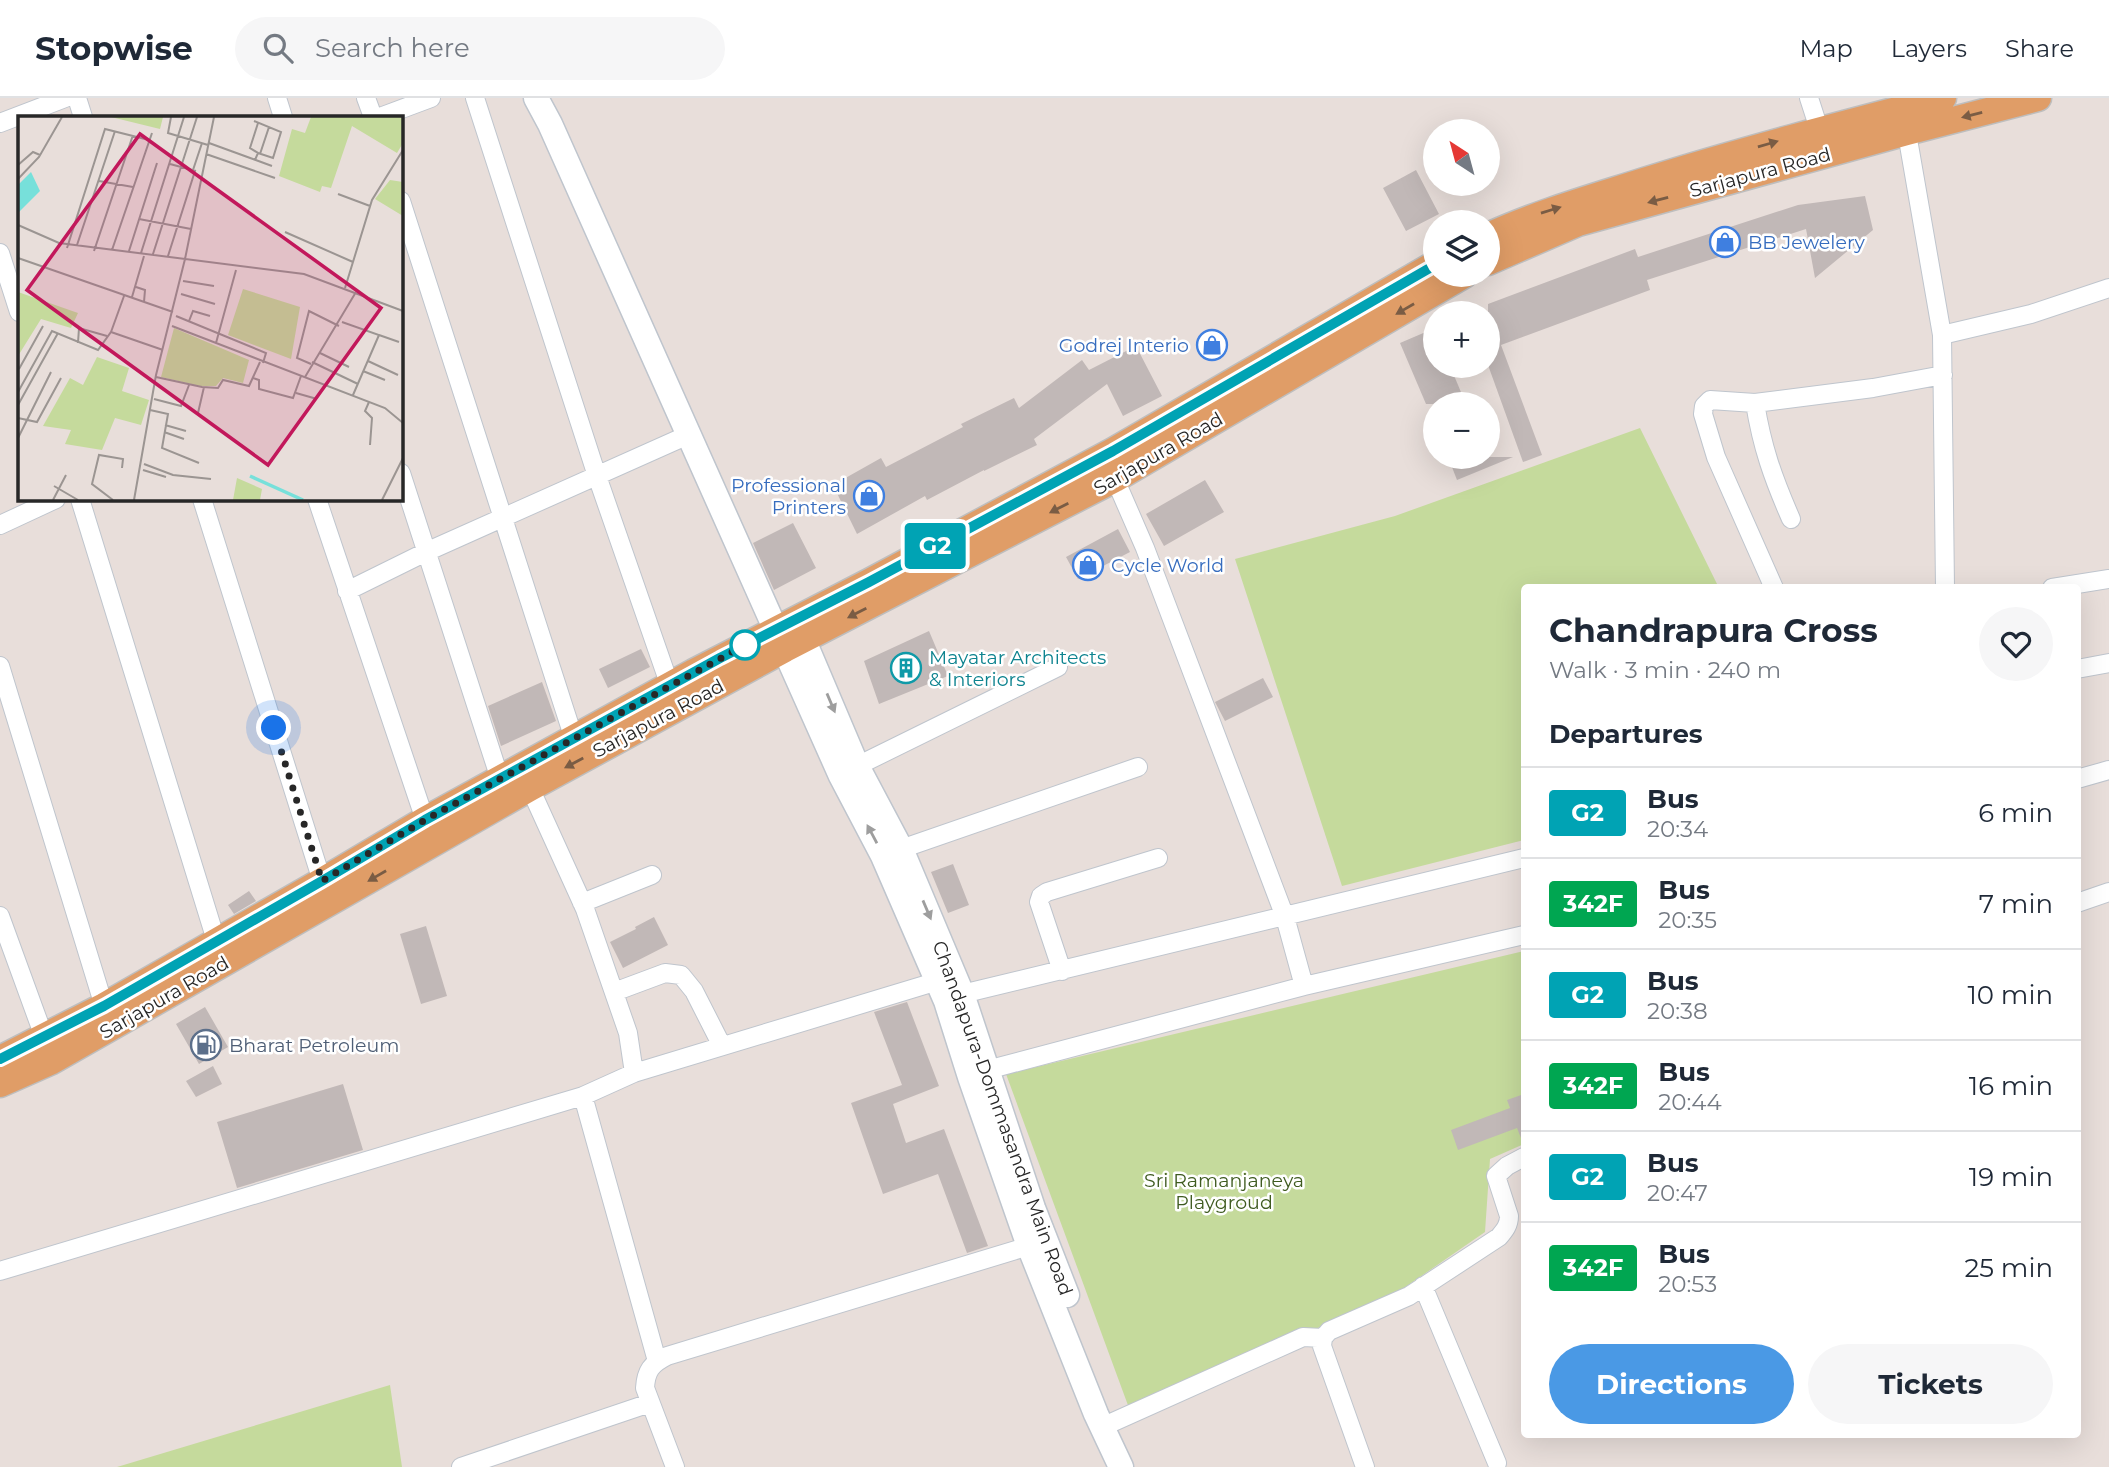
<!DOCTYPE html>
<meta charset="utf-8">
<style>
body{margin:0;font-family:Montserrat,sans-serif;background:#f6f6f7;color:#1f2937;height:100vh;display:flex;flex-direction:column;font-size:26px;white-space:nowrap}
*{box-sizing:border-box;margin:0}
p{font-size:23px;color:#747a83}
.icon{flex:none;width:38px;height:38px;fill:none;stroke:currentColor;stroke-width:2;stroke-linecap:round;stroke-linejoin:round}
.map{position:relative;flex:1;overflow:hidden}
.panel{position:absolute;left:1521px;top:486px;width:560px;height:854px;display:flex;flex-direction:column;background:#fff;border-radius:7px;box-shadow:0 7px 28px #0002}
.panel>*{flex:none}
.badge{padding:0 14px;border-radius:5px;font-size:24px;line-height:46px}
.needle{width:46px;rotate:324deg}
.buttons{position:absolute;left:1423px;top:21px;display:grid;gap:14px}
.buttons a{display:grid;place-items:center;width:77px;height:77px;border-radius:50%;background:#fff;box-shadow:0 7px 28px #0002;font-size:35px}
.you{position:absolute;width:35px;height:35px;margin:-18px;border:5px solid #fff;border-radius:50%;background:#1a73e8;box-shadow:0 0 0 10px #1a73e833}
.map>.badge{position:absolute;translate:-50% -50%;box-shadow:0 0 0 4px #fff}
h2{padding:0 28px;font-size:26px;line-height:63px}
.round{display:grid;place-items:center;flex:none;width:74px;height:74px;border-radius:37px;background:#f6f6f7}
.headline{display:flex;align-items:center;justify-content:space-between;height:119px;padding:0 28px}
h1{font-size:33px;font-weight:700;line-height:52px}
.cta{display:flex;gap:14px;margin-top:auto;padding:14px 28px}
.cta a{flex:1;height:80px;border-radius:42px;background:#4a99e5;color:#fff;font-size:28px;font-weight:700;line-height:80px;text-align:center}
.cta a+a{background:#f6f6f7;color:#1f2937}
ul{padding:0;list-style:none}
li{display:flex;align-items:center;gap:21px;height:91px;padding:0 28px;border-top:2px solid #e0e1e3}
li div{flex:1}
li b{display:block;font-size:26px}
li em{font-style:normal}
li .badge{min-width:77px;font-weight:700;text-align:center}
header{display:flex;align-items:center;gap:42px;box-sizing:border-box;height:98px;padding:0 35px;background:#fff;border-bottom:2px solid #e0e1e3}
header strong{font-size:33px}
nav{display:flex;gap:38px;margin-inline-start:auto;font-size:24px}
.search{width:490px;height:63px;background:#f6f6f7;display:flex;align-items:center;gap:18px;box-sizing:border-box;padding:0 24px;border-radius:38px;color:#747a83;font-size:26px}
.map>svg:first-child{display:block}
.green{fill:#c5da9c}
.building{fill:#c1b8b7}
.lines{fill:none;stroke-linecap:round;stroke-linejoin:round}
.street-casing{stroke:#bfc5cd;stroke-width:20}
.secondary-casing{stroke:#bfc5cd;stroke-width:27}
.primary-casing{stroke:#bebebe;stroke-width:29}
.street{stroke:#fff;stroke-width:18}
.secondary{stroke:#fff;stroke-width:24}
.primary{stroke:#e09d67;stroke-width:26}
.oneway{fill:#7a5c44}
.oneway2{fill:#9e9e9e}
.line-casing{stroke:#fff;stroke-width:16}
.line{stroke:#00a3b4;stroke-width:10}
.walk{stroke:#272727;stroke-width:7;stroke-dasharray:0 12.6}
.stop-dot{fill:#fff;stroke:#00a3b4;stroke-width:3.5}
.labels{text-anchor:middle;stroke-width:5;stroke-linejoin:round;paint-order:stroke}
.street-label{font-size:19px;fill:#272727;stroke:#fff}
.shop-label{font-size:19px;fill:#366cbe;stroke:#fff;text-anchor:start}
.culture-label{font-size:19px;fill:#0d838f;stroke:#fff;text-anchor:start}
.service-label{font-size:19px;fill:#4e5e75;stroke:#fff;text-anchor:start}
.park-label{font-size:19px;fill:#3f5b20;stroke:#fff}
.inset-river{fill:none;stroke:#77e0da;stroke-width:3.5}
.inset-road{fill:none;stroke:#9b9592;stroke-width:2}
.view{fill:#c2185b;fill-opacity:0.15;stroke:#c2185b;stroke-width:3.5}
.inset-edge{fill:none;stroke:#272727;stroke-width:3.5}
</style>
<header>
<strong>Stopwise</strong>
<div class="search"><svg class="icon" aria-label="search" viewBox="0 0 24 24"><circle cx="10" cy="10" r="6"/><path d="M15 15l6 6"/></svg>Search here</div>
<nav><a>Map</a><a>Layers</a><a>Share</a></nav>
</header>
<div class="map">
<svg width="2109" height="1369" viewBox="0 0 2109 1369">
<rect width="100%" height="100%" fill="#e8deda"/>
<path class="green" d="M1640,330l79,160h-195v252l-182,46 -107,-327 160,-43z
M1524,853v193l-34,15 -5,73 -94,65 -262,111 -123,-334z
M390,1287l12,82h-285z"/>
<path class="building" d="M1416,72l23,44 -33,17 -23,-43z
M1865,98l8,34 -58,48 -9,-49 -159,51 3,10 -149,55 41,110 -19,7 -35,-97v-61l147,-55 3,8 160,-52z
M1435,230v38h15l16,38h-40l-26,-61z
M1136,248l26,50 -39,20 -16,-32 -73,55 3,6 -53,26v-1l-57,30 -2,-4 -68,38 -24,-49 48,-27 5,9 77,-40 -2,-3 53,-26 5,10 63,-48 7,10z
M1448,359h65l-56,23z
M1205,382l19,32 -60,34 -18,-32z
M793,425l23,45 -42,22 -21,-47z
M1118,431l12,23 -52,27 -12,-22z
M929,533l19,45 -69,28 -15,-43z
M641,551l9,18 -42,21 -9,-19z
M1263,580l10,19 -48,24 -10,-19z
M542,584l14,39 -55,25 -13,-40z
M953,766l16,41 -21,8 -17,-41z
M249,793l7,10 -22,13 -6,-9z
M654,819l14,28 -45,23 -13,-26 26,-13 -1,-2z
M426,828l21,70 -26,8 -21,-70z
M907,904l32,84 -46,18 13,39 38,-14 44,117 -21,7 -29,-79 -55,20 -32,-91 51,-18 -28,-73z
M205,909l23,40 -29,17 -23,-40z
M213,968l9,18 -26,13 -10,-16z
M343,986l20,66 -126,38 -20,-66z
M1524,996v49h-1l-6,-15 -59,22 -7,-20 59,-22 -3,-8z"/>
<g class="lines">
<g class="street-casing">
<path id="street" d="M77,0l6,19
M277,0l6,19
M366,0l7,19
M475,0l122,378 73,210
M1809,0l10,31
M380,19l51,-19
M1905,24l37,213 3,253
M0,25l65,-25
M401,103l173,538
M0,155l19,59
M1942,237l89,-21 78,-26
M1755,305c7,44 18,75 36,116
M401,375l99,306
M1115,381l30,69 140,369 19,69
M80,401l139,451
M202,401l120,382
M317,401l108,321
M0,427l56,-26
M1774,490l-58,-131 -13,-43 1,-8 6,-6 45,3 118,-15 70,-13
M2052,490l57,-9
M347,493l79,-39 262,-117
M0,568l104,340
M2077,571l32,-6
M857,668l201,-99
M2077,681l32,-9
M530,690l55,121 43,124 6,40
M901,751l237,-82
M582,805l70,-28
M2077,805l32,-11
M0,818l47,129
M1062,873l-23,-69 2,-6 6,-4 111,-34
M614,894l51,-19 16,2 13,16 28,55
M962,896l562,-136
M987,972l317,-84 220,-51
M583,998l74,265
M0,1173l583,-175 51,-23 304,-92
M1423,1188l74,177
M1323,1240l-1,8 43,121
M1102,1329l201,-90 20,1 6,-7 80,-35 90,-59c6,-7 10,-12 10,-21l-13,-40 11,-10 17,-9
M461,1369l189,-64
M675,1369l-30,-79c1,-17 6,-24 22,-32l362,-110"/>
</g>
<g class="secondary-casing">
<path id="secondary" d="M536,0l14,26 291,652 42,80 63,145 24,76 59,169 67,168 25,53
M794,525l10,18 53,125 44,83 61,145 71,214 34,87"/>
</g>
<g class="primary-casing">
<path id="primary" d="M1488,138c50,-23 103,-38 156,-55 99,-31 199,-57 299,-83
M1488,164l90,-39 329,-91 131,-34
M0,961l104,-53 218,-125 103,-61 269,-148 175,-90 244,-131 322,-187
M0,986l52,-23 478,-273 255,-139 330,-170 349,-204"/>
</g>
<use href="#street" class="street"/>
<use href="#secondary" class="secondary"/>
<use href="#primary" class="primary"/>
</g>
<defs><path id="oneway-solid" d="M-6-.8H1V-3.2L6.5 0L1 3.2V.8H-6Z" transform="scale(1.75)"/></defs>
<g class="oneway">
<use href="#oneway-solid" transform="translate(1972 17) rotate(166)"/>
<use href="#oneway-solid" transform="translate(1768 46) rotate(-16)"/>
<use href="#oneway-solid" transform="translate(1658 102) rotate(165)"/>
<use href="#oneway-solid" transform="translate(1551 112) rotate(-17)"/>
<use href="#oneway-solid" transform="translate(1405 211) rotate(150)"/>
<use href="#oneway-solid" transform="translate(1059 410) rotate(153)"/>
<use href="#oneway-solid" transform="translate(857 515) rotate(153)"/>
<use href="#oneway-solid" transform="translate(574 665) rotate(152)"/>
<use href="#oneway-solid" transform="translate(377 778) rotate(150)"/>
</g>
<g class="oneway2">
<use href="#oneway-solid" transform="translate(831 605) rotate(67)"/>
<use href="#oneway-solid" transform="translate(872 736) rotate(-118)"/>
<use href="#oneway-solid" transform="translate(927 812) rotate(67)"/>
</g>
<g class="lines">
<g class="line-casing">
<path id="line" d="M0,961l104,-53 218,-125 103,-61 295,-162 149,-76 244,-131 322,-186"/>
</g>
<use href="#line" class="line"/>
<path class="walk" d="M274,630l48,153 103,-61 320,-175"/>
</g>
<defs>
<g id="shop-ring" transform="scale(1.575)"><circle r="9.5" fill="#fff" stroke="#3f7fe0" stroke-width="1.5"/><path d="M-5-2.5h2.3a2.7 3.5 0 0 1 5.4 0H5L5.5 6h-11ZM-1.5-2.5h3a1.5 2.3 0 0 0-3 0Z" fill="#3f7fe0"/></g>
<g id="building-ring" transform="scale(1.575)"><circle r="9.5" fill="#fff" stroke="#0f9aa8" stroke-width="1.5"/><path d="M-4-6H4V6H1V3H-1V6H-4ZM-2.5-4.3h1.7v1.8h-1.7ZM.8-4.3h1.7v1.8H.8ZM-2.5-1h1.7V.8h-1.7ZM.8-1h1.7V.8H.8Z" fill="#0f9aa8"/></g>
<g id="fuel-ring" transform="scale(1.575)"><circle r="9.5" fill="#fff" stroke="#5c6f8a" stroke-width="1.5"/><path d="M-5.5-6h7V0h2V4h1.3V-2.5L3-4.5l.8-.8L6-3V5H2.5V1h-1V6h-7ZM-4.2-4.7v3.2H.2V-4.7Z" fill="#5c6f8a"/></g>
</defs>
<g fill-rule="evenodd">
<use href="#shop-ring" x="1725" y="144"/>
<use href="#shop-ring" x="1212" y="247"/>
<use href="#shop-ring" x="869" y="398"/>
<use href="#shop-ring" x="1088" y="467"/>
<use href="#building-ring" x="906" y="570"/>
<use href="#fuel-ring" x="206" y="947"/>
</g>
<circle class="stop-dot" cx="745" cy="547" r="14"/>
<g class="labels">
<g class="street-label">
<text transform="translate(1760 74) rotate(-15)" y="7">Sarjapura Road</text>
<text transform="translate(1158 355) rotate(-30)" y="7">Sarjapura Road</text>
<text transform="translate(658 620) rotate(-28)" y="7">Sarjapura Road</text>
<text transform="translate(164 899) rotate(-30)" y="7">Sarjapura Road</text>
<text transform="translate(1003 1020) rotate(70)" y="7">Chandapura-Dommasandra Main Road</text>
</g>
<g class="shop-label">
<text x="1748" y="151">BB Jewelery</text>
<text x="1189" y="254" text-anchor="end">Godrej Interio</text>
<text x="846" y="394" text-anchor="end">Professional<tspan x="846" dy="22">Printers</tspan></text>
<text x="1111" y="474">Cycle World</text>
</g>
<g class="culture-label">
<text x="929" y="566">Mayatar Architects<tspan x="929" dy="22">&amp; Interiors</tspan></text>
</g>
<g class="service-label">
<text x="229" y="954">Bharat Petroleum</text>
</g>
<g class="park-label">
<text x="1224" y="1089">Sri Ramanjaneya<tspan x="1224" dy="22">Playgroud</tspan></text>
</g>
</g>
<g transform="translate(18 18)">
<rect width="385" height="385" fill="#e8deda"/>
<path d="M93,1h52l-3,12zM293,1h92v26l-6,10 -45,-27 -21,62 -9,-2 -2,6 -41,-16 13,-47 13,4zM372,64l13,2v34l-28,-17zM225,173l57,18 -9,52 -63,-24zM0,176l60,21 -7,15 -30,-9 -23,37zM156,212l75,32 -6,23 -20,-5 -7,8h-16l-39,-9zM79,241l32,11 -7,23 27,9 -8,25 -26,-7 -13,32 -37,-6 6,-14 -28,-4 27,-48 13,7zM219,362l25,11 -2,11h-27z" fill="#c5da9c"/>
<path d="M13,56l9,19 -22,22v-28z" fill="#77e0da"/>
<path class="inset-river" d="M232,360l53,24"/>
<path class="inset-road" d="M153,1l-3,16 40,12M236,5l27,11 -8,26 -15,-5M191,27l63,23M188,38l69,24M242,38l9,-27M237,44l3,-7 -8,-5 8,-25M152,48l26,7M0,49l15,-13 7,3M175,54l9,-27M0,63l21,-22 23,-40M81,65l34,6M320,78l32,12M121,103l52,10M0,109l41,18 245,31 99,37M267,116l68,30M59,129l38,-114M49,132l38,-119 44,11M94,134l40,-117M76,135l39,-116M111,135l28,-88M123,137l43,-136M135,138l44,-137M150,140l27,-85M0,142l155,54M167,143l29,-142M165,165l31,5M118,171l9,3 -1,12M327,172l27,-88 31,-50M163,178l34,10M114,181l12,-41M158,200l90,37 -3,10M171,205l4,-10 17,5M324,206l37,13 -26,60M154,210l213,82 18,15M93,216l13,-36M361,219l20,7M60,227l1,-15 28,8M198,227l20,-73M302,237l29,14M350,245l30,14M294,246l46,22M293,248l-14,-6 12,-47 30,15M1,253l24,-43M345,255l22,9M138,261l46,10 16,1 5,-8 26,6 11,-24M287,261l51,-85M235,262l6,2v9l34,9 8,-22M0,276l34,-61 46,19 13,-18 52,18M278,277l21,6M136,283l27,7 8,-21M351,286l-4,9 7,7 -2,27M0,289l40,-72M132,294l18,4 -6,34 37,15M180,297l6,-26M0,302l19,4 24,-44M147,309l21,6M146,316l20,7M0,322l33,-66M126,348l29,11 38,4M125,354l23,7M36,370l24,14M35,384l13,-25M95,384l-21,-16 7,-29 24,4 -1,9M116,384l22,-125 29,-116M364,384l21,-42"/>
<path class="view" d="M122,18l241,174 -113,157 -241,-175z"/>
<rect width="385" height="385" class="inset-edge"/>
</g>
</svg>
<div class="buttons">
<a><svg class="needle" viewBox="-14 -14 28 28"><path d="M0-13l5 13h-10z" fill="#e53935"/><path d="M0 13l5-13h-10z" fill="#747a83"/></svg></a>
<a><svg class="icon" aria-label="layers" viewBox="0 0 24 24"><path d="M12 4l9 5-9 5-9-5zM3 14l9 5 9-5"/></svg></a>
<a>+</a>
<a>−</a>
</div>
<div class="you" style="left:274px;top:630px"></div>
<b class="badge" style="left:935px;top:448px;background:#00a3b4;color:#fff">G2</b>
<section class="panel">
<div class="headline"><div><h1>Chandrapura Cross</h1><p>Walk · 3 min · 240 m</p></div><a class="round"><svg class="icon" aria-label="heart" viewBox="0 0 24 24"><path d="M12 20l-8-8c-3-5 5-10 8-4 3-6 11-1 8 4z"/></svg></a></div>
<h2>Departures</h2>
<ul>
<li><span class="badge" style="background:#00a3b4;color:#fff">G2</span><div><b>Bus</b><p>20:34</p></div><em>6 min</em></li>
<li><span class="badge" style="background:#00a651;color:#fff">342F</span><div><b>Bus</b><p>20:35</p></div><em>7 min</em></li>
<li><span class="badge" style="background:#00a3b4;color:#fff">G2</span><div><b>Bus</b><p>20:38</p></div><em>10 min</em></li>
<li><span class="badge" style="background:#00a651;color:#fff">342F</span><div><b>Bus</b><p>20:44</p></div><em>16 min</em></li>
<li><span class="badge" style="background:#00a3b4;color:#fff">G2</span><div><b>Bus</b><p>20:47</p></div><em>19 min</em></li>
<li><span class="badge" style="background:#00a651;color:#fff">342F</span><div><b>Bus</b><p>20:53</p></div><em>25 min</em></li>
</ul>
<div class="cta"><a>Directions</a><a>Tickets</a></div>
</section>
</div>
